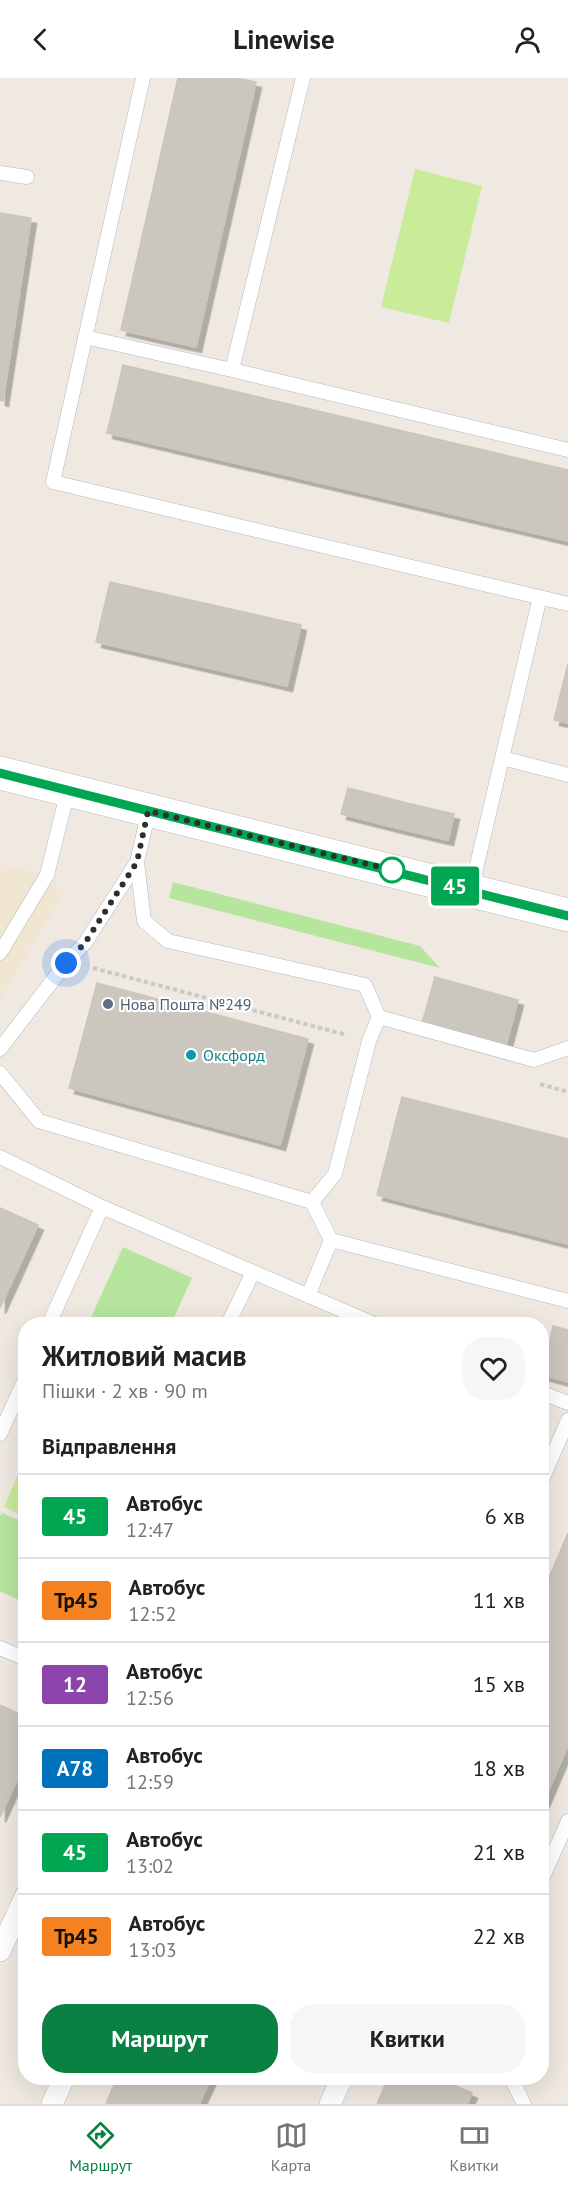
<!DOCTYPE html>
<html lang="uk">
<meta charset="utf-8">
<style>
body{margin:0;font-family:"PT Sans",sans-serif;background:#f6f6f6;color:#222;height:100vh;display:flex;flex-direction:column;font-size:22px;white-space:nowrap}
*{box-sizing:border-box;margin:0}
p{font-size:20px;color:#767676}
.icon{flex:none;width:33px;height:33px;fill:none;stroke:currentColor;stroke-width:2;stroke-linecap:round;stroke-linejoin:round}
.map{position:relative;flex:1;overflow:hidden}
.side{position:absolute;left:18px;top:1239px;width:531px;height:768px;display:flex;flex-direction:column;background:#fff;border-radius:24px;box-shadow:0 6px 24px #0002}
.side>*{flex:none}
.badge{padding:0 12px;border-radius:4px;font-size:21px;line-height:39px}
.you{position:absolute;width:30px;height:30px;margin:-15px;border:4px solid #fff;border-radius:50%;background:#1a73e8;box-shadow:0 0 0 9px #1a73e833}
.map>.badge{position:absolute;translate:-50% -50%;box-shadow:0 0 0 3px #fff}
h2{padding:0 24px;font-size:22px;line-height:54px}
.round{display:grid;place-items:center;flex:none;width:63px;height:63px;border-radius:24px;background:#f6f6f6}
.summary{display:flex;align-items:center;justify-content:space-between;height:102px;padding:0 24px}
h1{font-size:28px;font-weight:700;line-height:45px}
.action{display:flex;gap:12px;margin-top:auto;padding:12px 24px}
.action a{flex:1;height:69px;border-radius:24px;background:#0b8043;color:#fff;font-size:24px;font-weight:700;line-height:69px;text-align:center}
.action a+a{background:#f6f6f6;color:#222}
ul{padding:0;list-style:none}
li{display:flex;align-items:center;gap:18px;height:84px;padding:0 24px;border-top:2px solid #e0e0e0}
li div{flex:1}
li b{display:block;font-size:22px}
li em{font-style:normal}
li .badge{min-width:66px;font-weight:700;text-align:center}
header{display:flex;justify-content:space-between;align-items:center;height:78px;padding:0 24px;background:#fff;font-size:27px;font-weight:700}
.dock{display:flex;justify-content:space-around;align-items:center;height:84px;border-top:2px solid #e0e0e0;background:#fff;font-size:16px;color:#767676}
.dock a{display:grid;justify-items:center;gap:3px}
.dock .current{color:#0b8043}
.map>svg:first-child{display:block}
.education{fill:#f0e6d1}
.green{fill:#b6e59e}
.pitch{fill:#c9ec9a}
.building{fill:#cbc7bf;stroke:#cbc5ba;stroke-width:1.5;filter:url(#shadow)}
.lines{fill:none;stroke-linecap:round;stroke-linejoin:round}
.service-casing{stroke:#b4b7c1;stroke-width:15}
.pedestrian-casing{stroke:#b4b7c1;stroke-width:22}
.secondary-casing{stroke:#b4b7c1;stroke-width:34}
.path{stroke:#c9c9c9;stroke-width:4;stroke-dasharray:4.5 3;stroke-linecap:butt}
.service{stroke:#fff;stroke-width:14}
.pedestrian{stroke:#fff;stroke-width:21}
.secondary{stroke:#fff;stroke-width:33}
.line-casing{stroke:#fff;stroke-width:14}
.line{stroke:#00a651;stroke-width:9}
.walk{stroke:#2e2e2e;stroke-width:6;stroke-dasharray:0 10.8}
.stop-dot{fill:#fff;stroke:#00a651;stroke-width:3}
.service-dot{fill:#5c6f8a;stroke:#fff;stroke-width:2}
.culture-dot{fill:#0f9aa8;stroke:#fff;stroke-width:2}
.labels{text-anchor:middle;stroke-width:4.5;stroke-linejoin:round;paint-order:stroke}
.service-label{font-size:16px;fill:#4e5e75;stroke:#fff;text-anchor:start}
.culture-label{font-size:16px;fill:#0d838f;stroke:#fff;text-anchor:start}
</style>
<header><svg class="icon" aria-label="back" viewBox="0 0 24 24"><path d="M15 5l-7 7 7 7"/></svg>Linewise<svg class="icon" aria-label="person" viewBox="0 0 24 24"><circle cx="12" cy="8" r="4"/><path d="M4 21q1-7 8-7t8 7"/></svg></header>
<div class="map">
<svg width="568" height="2026" viewBox="0 0 568 2026">
<defs>
<filter id="shadow"><feDropShadow dx="5.5" dy="5.5" stdDeviation="0" flood-color="#0004"/></filter>
</defs>
<rect width="100%" height="100%" fill="#efe9e1"/>
<path class="education" d="M0,786l47,11 17,18 -64,107z"/>
<path class="green" d="M173,804l247,64 20,22 -271,-70z
M123,1169l69,31 -21,46h-83z
M2,1435l23,10v80l-25,-12v-75z"/>
<path class="pitch" d="M415,91l67,17 -33,137 -68,-16z
M25,1380v59l-21,-10z"/>
<path class="building" d="M178,0h58l20,4 -60,265 -75,-17z
M0,135l31,5 -28,183 -3,-1z
M123,287l445,105v71l-461,-108z
M110,504l191,43 -14,61 -191,-44z
M568,586v59l-14,-3z
M348,710l63,16 -6,26 -64,-16z
M411,726l43,10 -6,26 -43,-10z
M435,899l83,23 -12,45 -84,-22z
M97,905l211,56 -28,106 -211,-57z
M402,1019l166,42v105l-191,-49z
M0,1130l38,17 -38,83z
M553,1248l15,4v52l-26,-7z
M568,1455v212l-26,61v-212z
M0,1627l26,12v43l-26,57z
M117,2000h94l-12,26h-93z
M388,2000h50l34,15 -5,11h-90z"/>
<g class="lines">
<g class="service-casing">
<path id="service" d="M143,0l-90,404 515,122
M0,95l27,4
M85,259l147,33 71,-292
M232,292l336,80
M502,680l66,17
M137,784l7,59 24,20 197,44 14,32 155,43 34,-12
M471,812l69,-293
M0,875l47,-78 21,-85
M0,971l66,-86 19,-20 52,-81 12,-51
M0,995l39,48 273,81 19,38 237,61
M0,1079l102,50 272,117
M312,1124l23,-28 34,-133 10,-24
M308,1218l23,-56
M49,1246l53,-117
M228,1246l25,-52
M542,1315l26,10
M0,1356l26,-57
M542,1402l26,-60
M0,1570l26,11
M542,1801l26,-58
M511,2000l13,26"/>
</g>
<g class="pedestrian-casing">
<path id="pedestrian" d="M0,1873l26,-56
M52,2026l12,-26
M330,2026l12,-26"/>
</g>
<g class="secondary-casing">
<path id="secondary" d="M0,695c189,49 379,93 568,142"/>
</g>
<path class="path" d="M93,890l254,67
M540,1006l28,8"/>
<use href="#service" class="service"/>
<use href="#pedestrian" class="pedestrian"/>
<use href="#secondary" class="secondary"/>
</g>
<g class="lines">
<g class="line-casing">
<path id="line" d="M0,695c189,49 379,94 568,143"/>
</g>
<use href="#line" class="line"/>
<path class="walk" d="M66,885l19,-20 52,-81 11,-51 244,59"/>
</g>
<circle class="stop-dot" cx="392" cy="792" r="12"/>
<circle class="service-dot" cx="108" cy="926" r="6"/>
<circle class="culture-dot" cx="191" cy="977" r="6"/>
<g class="labels">
<g class="service-label">
<text x="120" y="932">Нова Пошта №249</text>
</g>
<g class="culture-label">
<text x="203" y="983">Оксфорд</text>
</g>
</g>
</svg>
<div class="you" style="left:66px;top:885px"></div>
<b class="badge" style="left:455px;top:808px;background:#00a651;color:#fff">45</b>
<section class="side">
<div class="summary"><div><h1>Житловий масив</h1><p>Пішки · 2 хв · 90 m</p></div><a class="round"><svg class="icon" aria-label="heart" viewBox="0 0 24 24"><path d="M12 20l-8-8c-3-5 5-10 8-4 3-6 11-1 8 4z"/></svg></a></div>
<h2>Відправлення</h2>
<ul>
<li><span class="badge" style="background:#00a651;color:#fff">45</span><div><b>Автобус</b><p>12:47</p></div><em>6 хв</em></li>
<li><span class="badge" style="background:#f58220;color:#111">Тр45</span><div><b>Автобус</b><p>12:52</p></div><em>11 хв</em></li>
<li><span class="badge" style="background:#8e44ad;color:#fff">12</span><div><b>Автобус</b><p>12:56</p></div><em>15 хв</em></li>
<li><span class="badge" style="background:#0072bc;color:#fff">А78</span><div><b>Автобус</b><p>12:59</p></div><em>18 хв</em></li>
<li><span class="badge" style="background:#00a651;color:#fff">45</span><div><b>Автобус</b><p>13:02</p></div><em>21 хв</em></li>
<li><span class="badge" style="background:#f58220;color:#111">Тр45</span><div><b>Автобус</b><p>13:03</p></div><em>22 хв</em></li>
</ul>
<div class="action"><a>Маршрут</a><a>Квитки</a></div>
</section>
</div>
<nav class="dock">
<a class="current"><svg class="icon" aria-label="directions" viewBox="0 0 24 24"><path d="M12 3l9 9-9 9-9-9zM9 14v-3h6M13 9l2 2-2 2"/></svg>Маршрут</a>
<a><svg class="icon" aria-label="map" viewBox="0 0 24 24"><path d="M3 6l6-2 6 2 6-2v14l-6 2-6-2-6 2zM9 4v14M15 6v14"/></svg>Карта</a>
<a><svg class="icon" aria-label="tickets" viewBox="0 0 24 24"><path d="M3 7h18v10H3zM15 7v10"/></svg>Квитки</a>
</nav>
